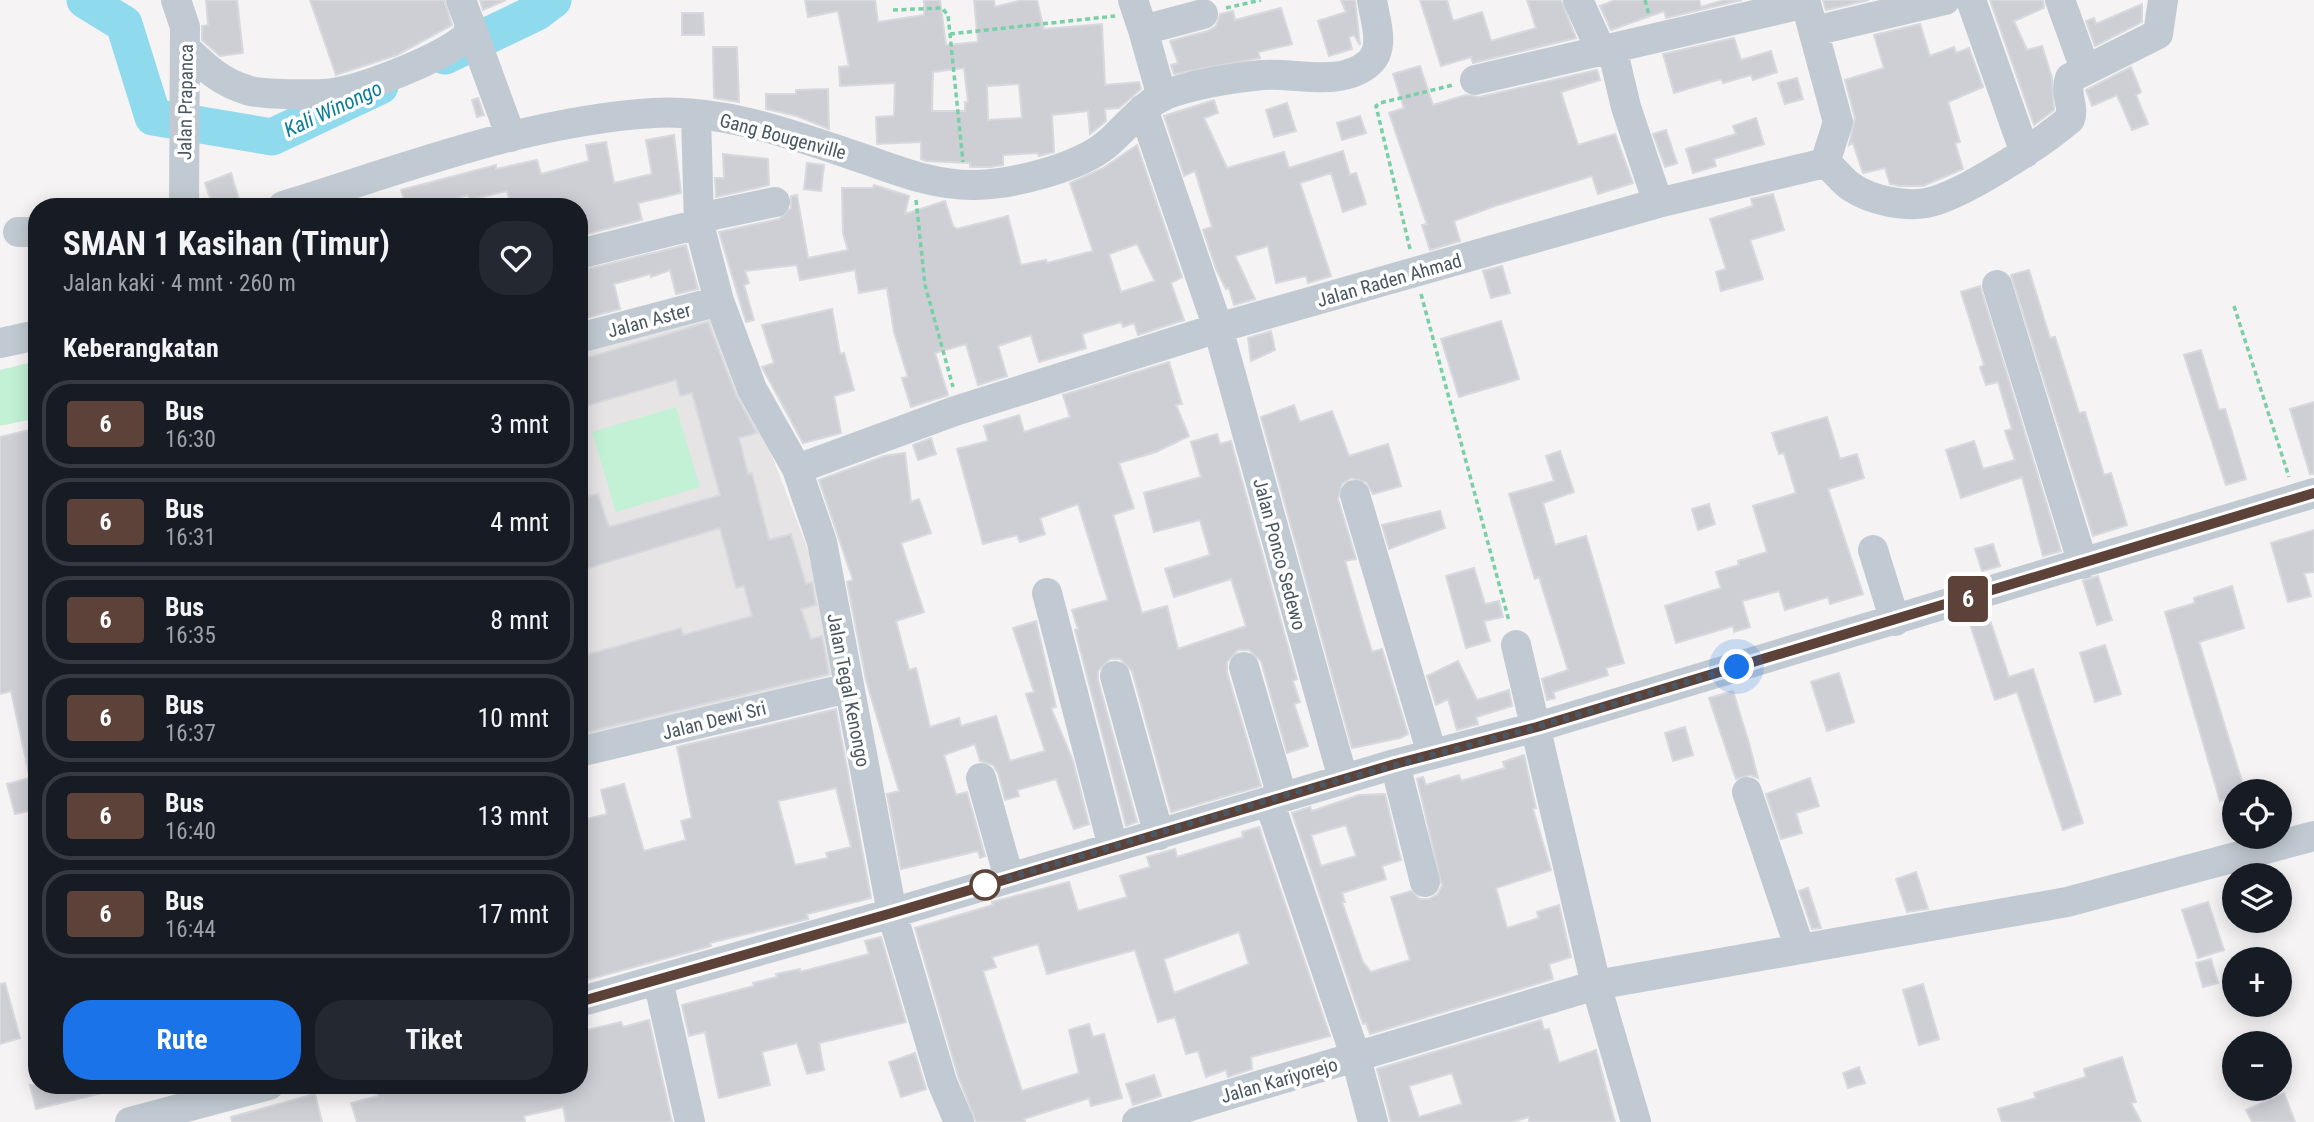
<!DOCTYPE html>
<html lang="id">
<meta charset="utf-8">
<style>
body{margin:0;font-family:"Roboto Condensed",sans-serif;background:#242831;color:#f1f3f6;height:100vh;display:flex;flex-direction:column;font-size:26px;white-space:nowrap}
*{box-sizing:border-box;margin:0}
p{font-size:23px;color:#9ea1a6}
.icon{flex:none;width:38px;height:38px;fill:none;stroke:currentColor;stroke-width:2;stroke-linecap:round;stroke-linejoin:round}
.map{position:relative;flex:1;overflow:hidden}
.side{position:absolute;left:28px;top:198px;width:560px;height:896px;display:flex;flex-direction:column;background:#171b24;border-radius:28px;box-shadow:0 4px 18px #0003}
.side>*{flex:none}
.badge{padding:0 14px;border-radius:5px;font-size:24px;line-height:46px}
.controls{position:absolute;left:2222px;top:779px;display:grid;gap:14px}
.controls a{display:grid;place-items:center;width:70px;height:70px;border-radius:50%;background:#171b24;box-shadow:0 4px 18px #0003;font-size:35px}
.you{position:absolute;width:35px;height:35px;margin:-18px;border:5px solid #fff;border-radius:50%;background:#1a73e8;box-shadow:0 0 0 10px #1a73e833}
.map>.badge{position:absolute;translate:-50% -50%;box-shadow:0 0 0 4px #fff}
h2{padding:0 35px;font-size:26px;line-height:63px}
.round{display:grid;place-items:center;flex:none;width:74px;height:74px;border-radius:28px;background:#242831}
.summary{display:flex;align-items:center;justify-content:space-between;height:119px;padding:0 35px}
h1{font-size:33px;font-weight:700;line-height:52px}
.primary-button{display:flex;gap:14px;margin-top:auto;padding:14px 35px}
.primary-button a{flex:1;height:80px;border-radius:28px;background:#1a73e8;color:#fff;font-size:28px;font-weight:700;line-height:80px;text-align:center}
.primary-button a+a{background:#242831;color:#f1f3f6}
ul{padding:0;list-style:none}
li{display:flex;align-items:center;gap:21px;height:88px;margin:0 14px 10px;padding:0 21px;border:4px solid #363941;border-radius:28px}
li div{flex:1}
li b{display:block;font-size:26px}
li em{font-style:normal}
li .badge{min-width:77px;font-weight:700;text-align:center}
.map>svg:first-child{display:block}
.education{fill:#e6e4e5}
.green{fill:#c3f1d5}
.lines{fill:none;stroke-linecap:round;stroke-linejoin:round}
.river{stroke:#90daee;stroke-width:37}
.building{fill:#cdcfd5;stroke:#d7d9de;stroke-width:2;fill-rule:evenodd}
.path{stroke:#7ad0a6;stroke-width:3.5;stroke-dasharray:5 3.5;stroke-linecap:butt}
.minor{stroke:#c1cad2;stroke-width:30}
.line-casing{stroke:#fff;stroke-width:16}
.line{stroke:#5c4238;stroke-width:10}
.walk{stroke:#4a5661;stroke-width:7;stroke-dasharray:0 12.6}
.stop-dot{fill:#fff;stroke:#5c4238;stroke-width:3.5}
.labels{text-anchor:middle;stroke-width:7;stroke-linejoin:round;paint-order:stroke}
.street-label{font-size:19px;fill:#4a5661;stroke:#fff}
.water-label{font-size:21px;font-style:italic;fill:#0c7c9b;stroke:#fff}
</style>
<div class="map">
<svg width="2314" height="1122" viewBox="0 0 2314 1122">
<rect width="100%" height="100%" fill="#f5f3f3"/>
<path class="education" d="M715,308l95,247 26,119 -257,72v-398z"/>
<path class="green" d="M37,361v57l-37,8v-56z
M676,407l24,80 -84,25 -24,-80z"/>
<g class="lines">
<path class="river" d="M85,0l39,24 29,93 119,20 108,-51
M445,56l92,-44 16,-12"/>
</g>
<path class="building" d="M206,0h31l6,53 -23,3 -18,-16v-14l6,-1z
M310,0h134l8,25 -55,30 -61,20z
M480,0h26l-23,10z
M805,0h70l3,22 46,-7v-15h16l6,45 32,-3 -4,-42h20l1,7 27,-7h15l7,29 58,-5 3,61 34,-3 2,7 -22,19 -14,1 1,12 -16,13 -2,-23 -36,4 2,37 -15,4 -1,-3 -35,2v10l-13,2h-20v-4l-44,-2 -5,-2v-17l-44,2 -1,-27 18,-1 1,-33 -55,3 -1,-19 10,-1 -11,-55 -30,6zM964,68l4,34h-3v9h-33l1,-39zM1019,84l3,34 -34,2 -1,-34z
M1341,0h14l5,45 -6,-10 -5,2 3,12 -23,7 -11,-35 28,-9z
M1420,0h27l6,21 29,-9 9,29 45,-13 -9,-28h34l15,38 -103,25 -2,-6 -30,9z
M1615,0h84l2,7 23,-7h18l-76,18 -2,-7 -53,19 -11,-24z
M1823,0h46l-43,10z
M1990,0h53l1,8 -30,13 13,29 15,-4 10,32 2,32 -20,15z
M2142,4v18l-47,24 -9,-25 8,-3 2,6z
M1281,8l11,36 -34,8 2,6 -86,16 -3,-9 7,-2 -8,-22 38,-10 8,-5 4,-12 13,-3 2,9z
M682,13h21l1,22h-22z
M1920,24l10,32 24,-9 2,6 13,-5 14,39 -35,15 12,40 -5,1 8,26 -40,17h-23l-10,-2 -5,-16 -22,5 -10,-30 -4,2 6,-27 -10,-38 39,-12 -10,-33z
M1734,38l7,22 30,-9 6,21 -24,8 -2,-5 -28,8 -2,-4 -47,14 -11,-39z
M713,47h24l2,55 -25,-4z
M1420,66l13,39 33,-10 13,2 118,-27 3,10 -39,12 17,53 37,-11 18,49 -35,11 -6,-18 -97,30 -41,15 6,20 -30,9 -8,-25 5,-1 -38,-111 15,-5 -11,-34z
M2131,67l10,25 -5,3 12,29 -16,6 -15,-35 -25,11 -6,-16z
M1797,78l6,21 -18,5 -7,-21z
M828,89l1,40 -32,-13 -31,-7v-15h30v-4z
M478,98l6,17 -7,2 -5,-17z
M1214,100l4,13 -14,5 23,50 57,-16 5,16 54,-17 7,24 6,-2 10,31 -23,8 -12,-39 -31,10 31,93 -23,7 -2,-7 -30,7 -8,-37 -33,10 20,43 -21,6 -5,-17 -3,1 -10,-20 -13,-39 9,-3 -17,-56 -11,5 -20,-60z
M1287,103l9,28 -22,6 -8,-27z
M1360,116l6,17 -24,7 -5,-17z
M1756,118l8,26 -50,15 2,7 -23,7 -7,-24 50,-15 -3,-8z
M1666,130l11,33 -12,4 -12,-33z
M674,135l7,58 -43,10 4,17 -63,16v-30h-68l-4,-15 -38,9 -1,-5 -40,11h-22l-5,-16 95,-25v4l41,-9 4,14 48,-13 -3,-16 20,-3 8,41 38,-9 -6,-34z
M1137,145l45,132 -11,6 13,37 -46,15 -4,-12 -11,4 -2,-5 -39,12 4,14 -47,14 -8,-27 -33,11 9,30 -29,9 -12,-41 -31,9 13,42 -37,12 -9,-29 6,-1 -14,-45 -7,-44 -28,5 -4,-23 -55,10 -3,-15 -52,6 4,12 -5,2 10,35 -8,2 -27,-90 60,-13 12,-11v-12l6,-1 11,63 40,-8 -5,-17 -1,-45h31l1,-3 35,11 -4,18 40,-13 8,25 4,3 51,-13 13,49 25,-5 1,3 46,-12 -23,-68 33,-15zM1137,244l18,37 -34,11 -12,-38z
M723,154l45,5 1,26 -53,12 -1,-19h9z
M807,163l17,2 -3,26 -17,-2z
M231,173l10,33h-28l-8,-23z
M1773,194l11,36 -34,10 13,39 -42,12 -5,-19 10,-3 -16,-50 43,-13 -2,-7z
M686,245l12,44 -22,5 -6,-24 -19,7 -1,-3 -36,10 6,25 -41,11v-49z
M1502,266l8,27 -19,5 -8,-27z
M2029,270l21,68 5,-1 24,76 6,-1 19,63 7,-2 16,52 -34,11 -82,-261z
M1980,286l81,265 -18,5 -21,-79 -61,21 -15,-48 28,-9 9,28 32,-9 -10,-29 7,-2 -14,-47 -12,3 -6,-18 4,-2 -23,-73z
M832,309l8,45 4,-1 10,37 -20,6 7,37 -38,10 -41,-76 12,-4 -12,-38z
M1501,321l18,58 -60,18 -18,-58z
M708,322l28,73 21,38 -18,5 9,36 4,-1 17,67 22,-6 15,50 6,-2 4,23 -15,4 10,30 11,-3 7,38 -250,60v-77l102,-29 2,7 69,-19 -8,-30 -8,2 -16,-60 -141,43v-73l19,-4 11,33 111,-32 -28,-102 -12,3 -4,-16 -97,28v-48z
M1271,331l4,19 -24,11 -3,-23z
M2201,350l18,60 6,-1 21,70 -20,6 -42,-130z
M1169,362l13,42 -6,1 13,31 -33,16 -37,11 15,45 -21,7 29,98 25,-7 11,43 68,-23 -15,-47 -57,18 -9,-28 45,-14 -10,-35 -46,12 -10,-39 57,-16 -10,-35 26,-8 3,10 11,-3 66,238 -4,2 7,21 -6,2 14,42 -21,7 -26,-92 -12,-11h-11l-11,12v10l34,114 -90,26 -39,-141 -12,-12h-10l-12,12v9l39,142 -11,4 -51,-196 3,-1 -6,-19 36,-10 -30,-96 -38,14 5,16 -25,8 -3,-7 -34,9 -26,-95 31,-8 -4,-15 35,-11 5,17 46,-15 -7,-22z
M2314,402v72h-4l-20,-65z
M1294,405l6,17 32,-11 17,45 39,-12 13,42 -28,8 -7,-12 -15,-4 -9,6 -4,15 18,60 -11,2 17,58 10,33 10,-3 26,85 -8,4 -48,10 -91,-331z
M1827,417l13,42 17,-5 7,24 -36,11 35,105 -33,10 -2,-7 -43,13 -6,-19 -37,10 8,26 -16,5 -1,-6 -57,17 -11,-37 56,-18 -5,-16 23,-7 -1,-4 29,-9 -14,-46 43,-13 -12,-40 -5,1 -7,-21z
M37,428v177l-7,1 7,27v176l-22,5 -8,-30 23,-6 -19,-87 -11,3v-257z
M931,438l5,16 -18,6 -5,-15z
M1560,451l14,41 -31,11 12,42 31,-9 38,127 -18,5 2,7 -55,17 2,6 -8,2 -5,-21 26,-9 -29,-93 -4,2 -26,-85 45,-13 -8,-25z
M905,453l6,49 8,-3 12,34 -30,10 23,69 -28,9 13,49 7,-2 14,59 29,-9 2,8 35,-10 14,45 35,-10 -19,-57 8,-2 -21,-64 23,-7 20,86 -5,1 22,53 16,63 -15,5 -18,-50 -39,11 2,6 -14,4 -7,-27 -5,-8 -13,-4 -5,-17 -31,11 12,40 11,-3 18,64 -5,2 -2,-7 -77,18 -14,-75 12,-3 -33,-111 -19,-98 6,-2 -34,-100 65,-24z
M1709,504l6,20 -17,6 -6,-21z
M1440,511l5,17 -56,21 -7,-24z
M2314,530v42l-10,1 7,23 -23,6 -17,-59z
M1993,544l7,22 -18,5 -7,-22z
M1474,568l11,36 14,-3 4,16 -19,4 6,20 -24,7 -20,-72z
M2098,576l14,44 -15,5 -14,-44z
M2232,586l12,42 -45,14 46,149h-10v6l-15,4 -55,-189 30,-9 -1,-5z
M1989,617l20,60 24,-8 50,154 -20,7 -46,-138 -22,8 -25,-76z
M2105,645l16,49 -26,8 -15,-49z
M1458,661l19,39 32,-10 3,16 -36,11 2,7 -21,6 -9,-31 -12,6 -9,-29z
M1839,673l15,49 -27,9 -16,-49z
M1733,691l16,52 9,35 -8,-3 -14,4 -27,-81z
M836,709l35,189 -64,16 1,5 -98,24 1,3 -132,36v-161l28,-7 -6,-24 23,-6 20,67 42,-11 -5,-19 11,-3 -15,-71zM836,788l15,59 -25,6 2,5 -33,7 -17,-64z
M1685,727l8,28 -20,6 -8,-28z
M1524,755l12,53 -3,1 18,61 -55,18 11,40 32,-10 -2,-6 22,-7 12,52 -22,7 4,15 -183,55 -4,-11 -3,1 -71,-211 18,-6 2,4 47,-16 26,-1 16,66 -19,6 4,13 -44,14 3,9h-3l21,60 8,10 39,-12 -19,-63 20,-6 9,8h9l8,-4 5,-9 -25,-107 6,-2 3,8 33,-10 2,6 44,-13 -2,-6zM1346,825l10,31 -35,10 -10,-31z
M1810,778l9,28 -23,7 6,20 -21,6 -15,-45z
M1259,827l71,209 -79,21 1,12 -24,8 -2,-7 -20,7 -8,-26 -12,3 -11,-37 -17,5 -23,-72 -88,24 -9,-30 -46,13 4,10 -13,4 39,120 57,-18 -10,-43 20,-6 4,13 11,-3 18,64 -31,8 -2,-8 -65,21 1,3h-49l-18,-46 -43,-148 78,-23 -1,-3 77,-20 9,29 49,-14 -7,-21 30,-9 -3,-10 28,-8 2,8 66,-20 -1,-5zM1239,932l10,32 -75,29 -10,-34z
M1916,872l12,37 -21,3 -11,-33z
M1808,888l13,40 -9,1 -13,-38z
M2208,902l16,48 -26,8 -16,-48z
M881,937l25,85 -87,21 5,27 -17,4 -10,-31 -35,9 8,33 -51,13 -14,-66 -16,4 -7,-31 72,-19 -1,-3 24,-6 -1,-3 24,-5v3l69,-18 -4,-13z
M2211,959l7,24 -15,4 -7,-24z
M5,983l15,55 -20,6v-60z
M1923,984l16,55 -20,6 -16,-55z
M649,1020l23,102h-106l-3,-15 -39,9 1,6h-168l-6,-19 27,-7 -3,-11h204v-53l42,-10 2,5z
M1541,1020l3,10 5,-1 10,34 37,-13 19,72h-86v-5l-17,5h-121l-14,-53zM1452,1073l10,31 -43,13 -10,-31z
M915,1053l11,36 -25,8 -12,-35z
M2122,1057l14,45 -5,1 10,19h-139l-4,-13 38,-11 -2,-5 52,-16 -2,-8z
M1859,1067l6,16 -17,5 -5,-15z
M1154,1075l7,21 -28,9 -7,-21z
M30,1085h79l1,6 -74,18z
M2284,1093l11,29h-43l-6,-12z
M315,1094l7,28h-90l-1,-5z"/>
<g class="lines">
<path class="path" d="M1645,0l4,15
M1226,8l35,-8
M893,10l49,-2 6,7 15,147
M950,34l165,-18
M916,200l9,85 28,102
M1410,249l-34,-143 4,-3 73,-18
M1421,294l88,327
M2234,306l55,171"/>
<path class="minor" d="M176,0l9,27 -1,179
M461,0l50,137
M1133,0l10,30
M1578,0l23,51
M1805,0l33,122 -13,41
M1971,0l54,153
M2060,0l25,69
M1814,31l131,-31
M185,48c20,19 35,34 62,42 13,5 71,5 86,3 33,-5 110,-35 134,-57l3,-13
M1612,48l14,59 32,96
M1475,80l331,-77
M1162,97l-19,-67 60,-16
M1143,109l75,219 125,451
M696,115l3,109 20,77 33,88 45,80 25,73 70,371 50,169 17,40
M1825,163c11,7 17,19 28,25 18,12 51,19 73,15 35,-6 116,-60 144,-84 5,-13 -6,-24 0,-41l88,-44 5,-34
M283,206c120,-37 243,-85 370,-93 73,-5 148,25 217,48 34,12 69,25 106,24 38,-1 102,-17 131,-41 21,-18 39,-44 66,-52 28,-9 60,-14 89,-17 34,-3 78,13 107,-12 17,-15 6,-43 3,-63
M699,218l76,-16
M18,232h19
M579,254l120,-30
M1997,285l86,279
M579,338l140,-37
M0,343l37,-8
M797,469l158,-58 263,-83 440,-125 167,-40
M1355,495l77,259
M1873,550l22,71
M1047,593l66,254
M1516,645l80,340 40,137
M1244,667l38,129
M1115,676l44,159
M579,752l269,-64
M1395,764l30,118
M981,778l28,100
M1747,792l53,157
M1269,801l87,257 17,64
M658,980l32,142
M579,1002l313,-89 503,-149 142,-37 777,-234
M130,1122l139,-37
M1137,1122l459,-137 471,-83 247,-66"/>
</g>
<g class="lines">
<g class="line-casing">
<path id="line" d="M579,1002l313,-89 503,-149 142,-37 777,-234"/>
</g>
<use href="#line" class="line"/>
<path class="walk" d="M985,885l297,-89 255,-69 200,-60"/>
</g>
<circle class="stop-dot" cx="985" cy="885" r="14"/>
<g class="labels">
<g class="street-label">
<text transform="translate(185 102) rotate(-89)" y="7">Jalan Prapanca</text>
<text transform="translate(783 136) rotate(15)" y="7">Gang Bougenville</text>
<text transform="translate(1389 280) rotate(-16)" y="7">Jalan Raden Ahmad</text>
<text transform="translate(649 320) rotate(-15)" y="7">Jalan Aster</text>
<text transform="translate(1280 554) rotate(75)" y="7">Jalan Ponco Sedewo</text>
<text transform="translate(849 690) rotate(79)" y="7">Jalan Tegal Kenongo</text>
<text transform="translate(714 720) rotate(-14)" y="7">Jalan Dewi Sri</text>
<text transform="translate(1279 1080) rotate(-16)" y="7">Jalan Kariyorejo</text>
</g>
<g class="water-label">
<text transform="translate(333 109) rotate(-25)" y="7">Kali Winongo</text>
</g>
</g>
</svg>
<div class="controls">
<a><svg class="icon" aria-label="locate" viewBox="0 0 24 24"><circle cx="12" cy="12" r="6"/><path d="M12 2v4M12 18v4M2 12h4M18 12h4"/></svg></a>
<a><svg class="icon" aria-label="layers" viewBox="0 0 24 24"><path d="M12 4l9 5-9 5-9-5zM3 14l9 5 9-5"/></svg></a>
<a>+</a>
<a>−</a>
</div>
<div class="you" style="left:1737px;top:667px"></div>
<b class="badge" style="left:1968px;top:599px;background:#5c4238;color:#fff">6</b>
<section class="side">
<div class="summary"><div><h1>SMAN 1 Kasihan (Timur)</h1><p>Jalan kaki · 4 mnt · 260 m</p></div><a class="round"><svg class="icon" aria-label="heart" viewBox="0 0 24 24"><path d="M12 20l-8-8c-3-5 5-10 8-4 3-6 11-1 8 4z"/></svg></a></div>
<h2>Keberangkatan</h2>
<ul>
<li><span class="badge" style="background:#5c4238;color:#fff">6</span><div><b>Bus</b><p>16:30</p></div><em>3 mnt</em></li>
<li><span class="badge" style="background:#5c4238;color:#fff">6</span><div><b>Bus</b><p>16:31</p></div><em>4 mnt</em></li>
<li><span class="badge" style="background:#5c4238;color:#fff">6</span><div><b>Bus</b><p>16:35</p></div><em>8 mnt</em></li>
<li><span class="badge" style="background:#5c4238;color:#fff">6</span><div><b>Bus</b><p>16:37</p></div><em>10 mnt</em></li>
<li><span class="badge" style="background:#5c4238;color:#fff">6</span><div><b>Bus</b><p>16:40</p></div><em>13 mnt</em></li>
<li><span class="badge" style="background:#5c4238;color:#fff">6</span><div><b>Bus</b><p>16:44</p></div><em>17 mnt</em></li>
</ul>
<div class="primary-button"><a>Rute</a><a>Tiket</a></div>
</section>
</div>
